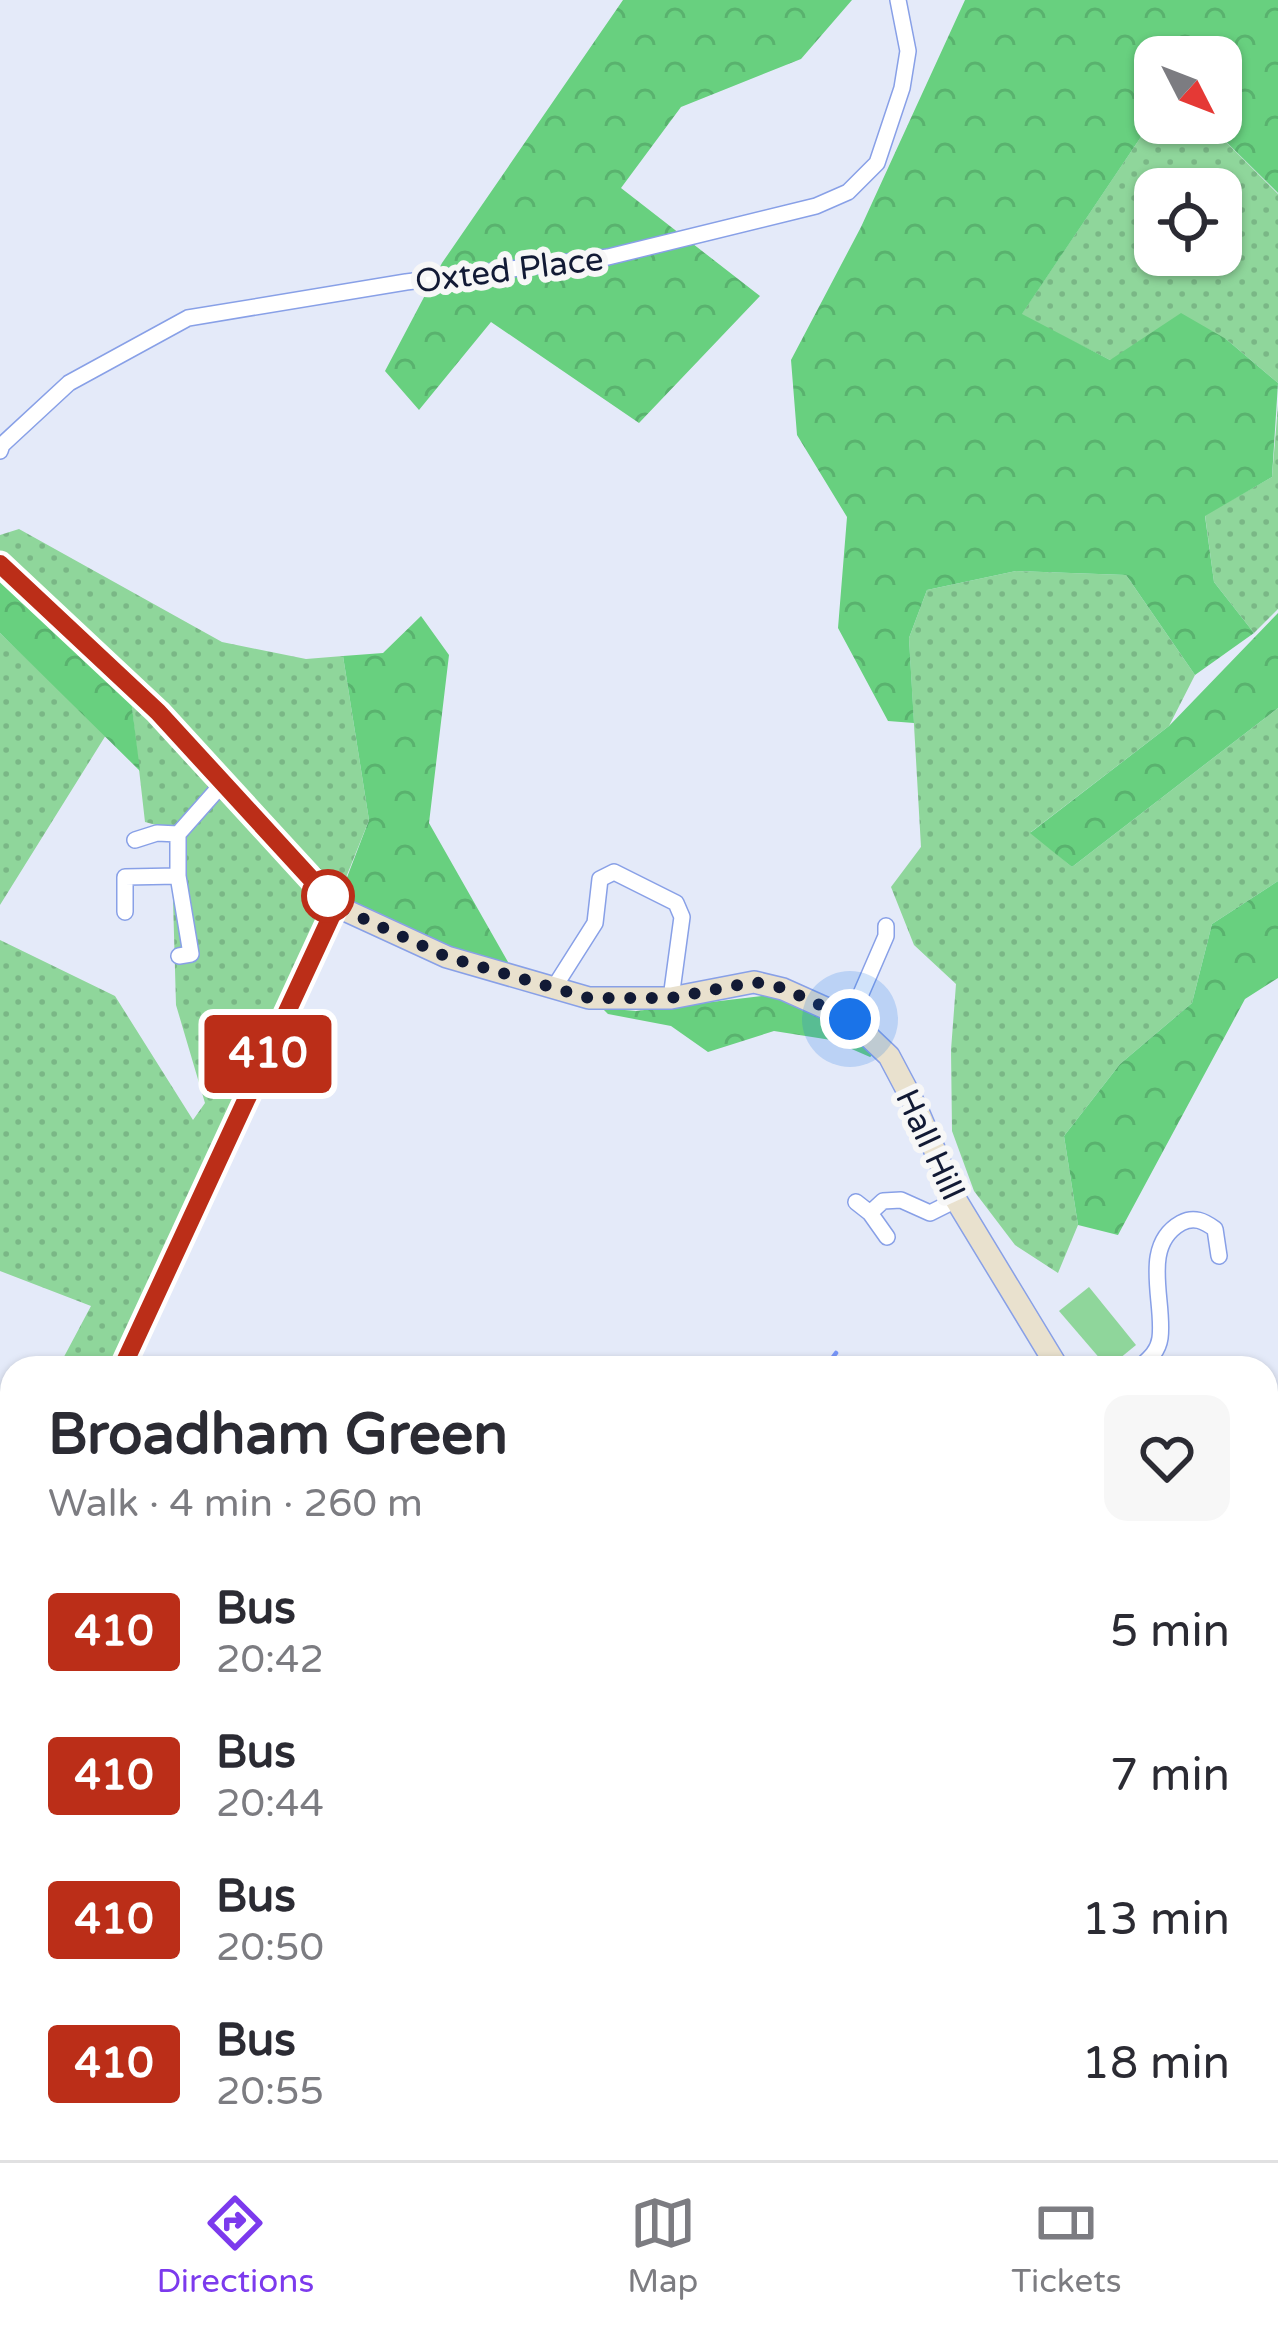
<!DOCTYPE html>
<meta charset="utf-8">
<style>
body{margin:0;font-family:"Varela Round",sans-serif;background:#f7f7f7;color:#2b2b33;height:100vh;display:flex;flex-direction:column;font-size:45px;white-space:nowrap}
*{box-sizing:border-box;margin:0}
p{font-size:39px;color:#7c7c81}
.icon{flex:none;width:66px;height:66px;fill:none;stroke:currentColor;stroke-width:2;stroke-linecap:round;stroke-linejoin:round}
.map{position:relative;flex:1;overflow:hidden}
.sheet{position:absolute;left:0px;top:1356px;width:1278px;height:804px;display:flex;flex-direction:column;background:#fff;border-radius:36px 36px 0 0;box-shadow:0 3px 9px #0004}
.sheet>*{flex:none}
.badge{padding:0 24px;border-radius:9px;font-size:42px;line-height:78px}
.needle{width:78px;rotate:132deg}
.buttons{position:absolute;left:1134px;top:36px;display:grid;gap:24px}
.buttons a{display:grid;place-items:center;width:108px;height:108px;border-radius:24px;background:#fff;box-shadow:0 3px 9px #0004;font-size:60px}
.you{position:absolute;width:60px;height:60px;margin:-30px;border:9px solid #fff;border-radius:50%;background:#1a73e8;box-shadow:0 0 0 18px #1a73e833}
.map>.badge{position:absolute;translate:-50% -50%;box-shadow:0 0 0 6px #fff}
.round{display:grid;place-items:center;flex:none;width:126px;height:126px;border-radius:24px;background:#f7f7f7}
.headline{display:flex;align-items:center;justify-content:space-between;height:204px;padding:0 48px}
h1{font-size:57px;font-weight:700;line-height:90px}
ul{padding:0;list-style:none}
li{display:flex;align-items:center;gap:36px;height:144px;padding:0 48px}
li div{flex:1}
li b{display:block;font-size:45px}
li em{font-style:normal}
li .badge{min-width:132px;font-weight:700;text-align:center}
.tabs{display:flex;justify-content:space-around;align-items:center;height:168px;border-top:3px solid #e1e1e2;background:#fff;font-size:33px;color:#7c7c81}
.tabs a{display:grid;justify-items:center;gap:6px}
.tabs .active{color:#7c3aed}
.map>svg:first-child{display:block}
.industrial{fill:url(#industrial-grid)}
.green{fill:url(#green-dots);fill-rule:evenodd}
.forest{fill:url(#forest-crowns)}
.pitch{fill:#8fd69b}
.lines{fill:none;stroke-linecap:round;stroke-linejoin:round}
.stream{stroke:#7796f9;stroke-width:4.5}
.river{stroke:#7796f9;stroke-width:27}
.street-casing{stroke:#88a0e7;stroke-width:18}
.secondary-casing{stroke:#88a0e7;stroke-width:24}
.street{stroke:#fff;stroke-width:15}
.secondary{stroke:#e9e1ce;stroke-width:21}
.line-casing{stroke:#fff;stroke-width:27}
.line{stroke:#bb2e18;stroke-width:18}
.walk{stroke:#121a35;stroke-width:12;stroke-dasharray:0 21.6}
.stop-dot{fill:#fff;stroke:#bb2e18;stroke-width:6}
.labels{text-anchor:middle;stroke-width:12;stroke-linejoin:round;paint-order:stroke}
.street-label{font-size:33px;fill:#121a35;stroke:#f7f7f7}
</style>
<div class="map">
<svg width="1278" height="2160" viewBox="0 0 1278 2160">
<defs>
<pattern id="industrial-grid" width="8" height="8" patternUnits="userSpaceOnUse" patternTransform="scale(3)"><rect width="8" height="8" fill="#d5dbeb"/><path d="M0 4h8M4 0v8" fill="none" stroke="#b6bbca"/></pattern>
<pattern id="green-dots" width="8" height="8" patternUnits="userSpaceOnUse" patternTransform="scale(3)"><rect width="8" height="8" fill="#8fd69b"/><path d="M2 2h.1M6 6h.1" fill="none" stroke="#7ab786" stroke-width="1.8" stroke-linecap="round"/></pattern>
<pattern id="forest-crowns" width="20" height="18" patternUnits="userSpaceOnUse" patternTransform="scale(3)"><rect width="20" height="18" fill="#68d07f"/><path d="M2 6a3 3 0 1 1 6 0M12 15a3 3 0 1 1 6 0" fill="none" stroke="#59b26e"/></pattern>
</defs>
<rect width="100%" height="100%" fill="#e4eaf9"/>
<path class="industrial" d="M174,2148h146l-3,12h-143z"/>
<path class="green" d="M1155,116v7h52l71,71v189l-52,-44 -116,21 -89,-45zM1155,189h66v66h-66z
M1278,405v204l-24,24 -40,-51 -9,-67 67,-38z
M19,529l203,113 84,17 37,-3 26,164 -30,75 -26,-2 5,24 -5,20 -150,332 -50,99h-55l33,-62 -91,-35v-331l115,56 78,124 12,-17 -29,-98 -5,-176 -26,-7 -14,-123 9,-12 -140,-134v-18z
M1016,571l110,4 69,100 -26,51 -138,106 41,35 206,-159v173l-66,43 -20,79 -72,61 -56,72 14,89 -20,48 -43,-28 -41,-54 -22,-60 -1,-81 5,-66 -42,-39 -23,-58 30,-40 -12,-209 18,-48z
M0,633l106,102 -106,170z
M1272,1617h6v346l-12,-3v-336z
M0,1749l12,3v396h48l-24,12h-36z
M447,2148h312l-14,12h-269z
M858,2148h215l-1,12h-225z"/>
<path class="forest" d="M623,0h229l-51,59 -120,48 -60,81 139,108 -121,127 -148,-101 -72,88 -34,-39 57,-108z
M965,0h313v193l-71,-70h14v-66h-66v59l-133,198 88,46 71,-47 45,26 52,44 -6,94 -67,39 9,66 40,51 -59,42 -69,-100 -110,-4 -89,19 -18,48 5,85 -26,-2 -50,-93 9,-111 -50,-82 -6,-75 70,-133z
M0,578l131,121 9,72 -140,-138z
M1278,613v95l-206,159 -42,-34 139,-107z
M421,616l28,39 -20,168 87,153 -180,-70 33,-86 -26,-164 40,-3z
M1278,881v97l-33,21 -127,236 -40,-10 -14,-89 56,-72 72,-61 20,-79z
M771,995l60,21 47,35 -8,6 -39,-17 -57,-9 -66,21 -37,-26 -63,-12 -6,-6 34,3z
M1266,1960l12,3v197h-133l-7,-12h128z"/>
<path class="pitch" d="M1089,1287l47,58 -28,23 -49,-57z"/>
<g class="lines">
<path class="stream" d="M825,1368l11,-15
M1266,2126l12,5"/>
<path class="river" d="M0,1749l12,3
M1078,2160l4,-12"/>
<g class="street-casing">
<path id="street" d="M0,451l2,-6 67,-62 119,-65 218,-36 202,-25 208,-51 32,-14 29,-29 25,-75 6,-37 -10,-51
M135,840l22,-7 21,1
M125,912v-35l53,-1
M179,956l12,-2 -13,-78v-42l46,-52
M555,986l40,-63 5,-44 14,-7 62,31 6,14 -11,81
M850,1019l36,-83v-10
M856,1202l14,11 17,24
M870,1213l13,-12 18,-1 29,13 26,-13
M122,1368l214,-462
M1139,1368c10,-9 19,-16 21,-30 5,-36 -20,-92 21,-115 13,-7 23,-2 34,6l4,27
M0,1537l12,-12
M823,2160l21,-12"/>
</g>
<g class="secondary-casing">
<path id="secondary" d="M0,564l158,148 178,194 111,51 142,41h82l83,-16 29,7 67,30 39,37 28,53 39,91 102,168
M1266,1594h12"/>
</g>
<use href="#street" class="street"/>
<use href="#secondary" class="secondary"/>
</g>
<g class="lines">
<g class="line-casing">
<path id="line" d="M0,564l158,148 178,194 -214,462"/>
</g>
<use href="#line" class="line"/>
<path class="walk" d="M328,896l8,10 111,51 142,41h82l83,-16 29,6 67,31"/>
</g>
<circle class="stop-dot" cx="328" cy="896" r="24"/>
<g class="labels">
<g class="street-label">
<text transform="translate(509 269) rotate(-7)" y="12">Oxted Place</text>
<text transform="translate(931 1144) rotate(65)" y="12">Hall Hill</text>
</g>
</g>
</svg>
<div class="buttons">
<a><svg class="needle" viewBox="-14 -14 28 28"><path d="M0-13l5 13h-10z" fill="#e53935"/><path d="M0 13l5-13h-10z" fill="#7c7c81"/></svg></a>
<a><svg class="icon" aria-label="locate" viewBox="0 0 24 24"><circle cx="12" cy="12" r="6"/><path d="M12 2v4M12 18v4M2 12h4M18 12h4"/></svg></a>
</div>
<div class="you" style="left:850px;top:1019px"></div>
<b class="badge" style="left:268px;top:1054px;background:#bb2e18;color:#fff">410</b>
<section class="sheet">
<div class="headline"><div><h1>Broadham Green</h1><p>Walk · 4 min · 260 m</p></div><a class="round"><svg class="icon" aria-label="heart" viewBox="0 0 24 24"><path d="M12 20l-8-8c-3-5 5-10 8-4 3-6 11-1 8 4z"/></svg></a></div>
<ul>
<li><span class="badge" style="background:#bb2e18;color:#fff">410</span><div><b>Bus</b><p>20:42</p></div><em>5 min</em></li>
<li><span class="badge" style="background:#bb2e18;color:#fff">410</span><div><b>Bus</b><p>20:44</p></div><em>7 min</em></li>
<li><span class="badge" style="background:#bb2e18;color:#fff">410</span><div><b>Bus</b><p>20:50</p></div><em>13 min</em></li>
<li><span class="badge" style="background:#bb2e18;color:#fff">410</span><div><b>Bus</b><p>20:55</p></div><em>18 min</em></li>
</ul>
</section>
</div>
<nav class="tabs">
<a class="active"><svg class="icon" aria-label="directions" viewBox="0 0 24 24"><path d="M12 3l9 9-9 9-9-9zM9 14v-3h6M13 9l2 2-2 2"/></svg>Directions</a>
<a><svg class="icon" aria-label="map" viewBox="0 0 24 24"><path d="M3 6l6-2 6 2 6-2v14l-6 2-6-2-6 2zM9 4v14M15 6v14"/></svg>Map</a>
<a><svg class="icon" aria-label="tickets" viewBox="0 0 24 24"><path d="M3 7h18v10H3zM15 7v10"/></svg>Tickets</a>
</nav>
